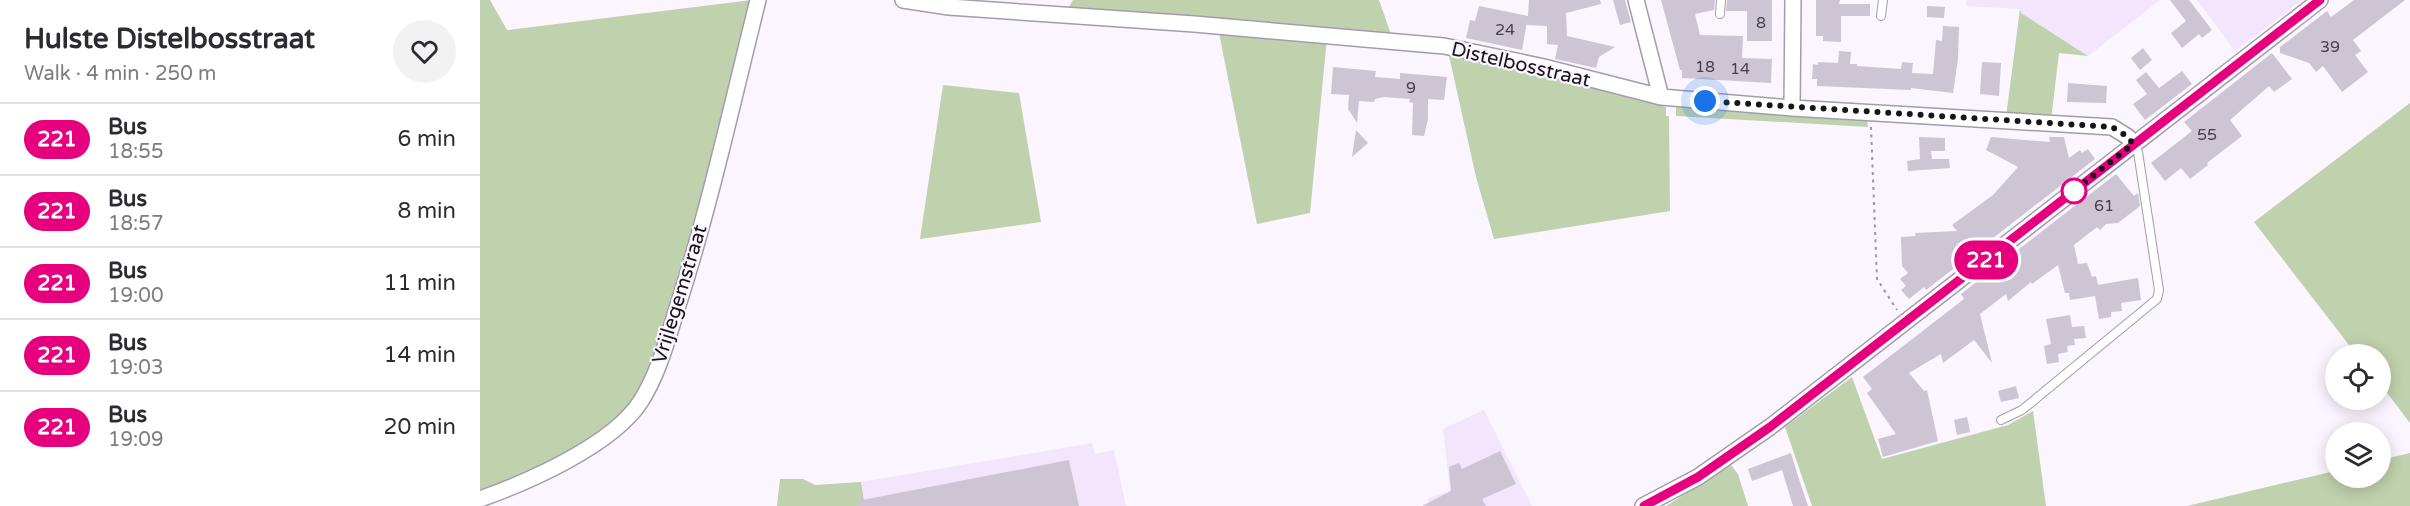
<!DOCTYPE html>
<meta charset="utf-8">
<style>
body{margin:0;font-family:"Varela Round",sans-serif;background:#f2f2f3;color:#2b2b33;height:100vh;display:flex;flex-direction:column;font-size:22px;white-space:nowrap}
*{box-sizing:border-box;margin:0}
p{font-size:20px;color:#7c7c81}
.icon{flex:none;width:33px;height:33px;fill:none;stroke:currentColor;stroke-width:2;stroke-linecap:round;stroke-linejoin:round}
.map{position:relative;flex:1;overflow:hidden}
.side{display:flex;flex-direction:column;background:#fff;width:480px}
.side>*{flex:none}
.badge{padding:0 12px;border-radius:20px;font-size:21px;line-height:39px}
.fabs{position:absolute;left:1845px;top:344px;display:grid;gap:12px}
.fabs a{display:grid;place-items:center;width:66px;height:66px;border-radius:50%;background:#fff;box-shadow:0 3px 15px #0003;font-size:30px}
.you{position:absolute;width:30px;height:30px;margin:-15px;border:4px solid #fff;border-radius:50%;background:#1a73e8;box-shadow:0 0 0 9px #1a73e833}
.map>.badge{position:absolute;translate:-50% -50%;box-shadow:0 0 0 3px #fff}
.round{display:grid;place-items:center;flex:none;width:63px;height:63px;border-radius:32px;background:#f2f2f3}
.overview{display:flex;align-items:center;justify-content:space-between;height:102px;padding:0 24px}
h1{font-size:28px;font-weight:700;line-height:45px}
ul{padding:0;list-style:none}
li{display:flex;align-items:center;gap:18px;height:72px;padding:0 24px;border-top:2px solid #e1e1e2}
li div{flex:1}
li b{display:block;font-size:22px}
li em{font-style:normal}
li .badge{min-width:66px;font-weight:700;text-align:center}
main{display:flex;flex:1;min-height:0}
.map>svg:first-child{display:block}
.built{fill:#f3e5fc}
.green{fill:#c0d1ad}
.building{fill:#cec5d4}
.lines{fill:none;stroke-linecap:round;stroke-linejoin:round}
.lane-casing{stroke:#a59cab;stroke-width:10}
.street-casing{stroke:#a59cab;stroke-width:18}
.path{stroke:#9c979f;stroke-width:2;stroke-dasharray:3 4.5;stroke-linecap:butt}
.lane{stroke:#fff;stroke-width:8}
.street{stroke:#fff;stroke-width:15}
.line-casing{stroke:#fff;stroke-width:14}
.line{stroke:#e6007e;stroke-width:9}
.walk{stroke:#18141a;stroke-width:6;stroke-dasharray:0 10.8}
.stop-dot{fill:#fff;stroke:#e6007e;stroke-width:3}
.labels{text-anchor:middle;stroke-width:4.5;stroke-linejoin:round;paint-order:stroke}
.number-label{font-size:16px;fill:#464048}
.street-label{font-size:20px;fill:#18141a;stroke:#fbf5ff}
</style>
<main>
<section class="side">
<div class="overview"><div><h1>Hulste Distelbosstraat</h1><p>Walk · 4 min · 250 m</p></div><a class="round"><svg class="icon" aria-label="heart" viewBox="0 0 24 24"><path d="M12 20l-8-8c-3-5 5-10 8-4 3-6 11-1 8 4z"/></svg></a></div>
<ul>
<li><span class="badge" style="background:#e6007e;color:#fff">221</span><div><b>Bus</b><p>18:55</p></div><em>6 min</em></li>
<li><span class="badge" style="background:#e6007e;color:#fff">221</span><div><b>Bus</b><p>18:57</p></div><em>8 min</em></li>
<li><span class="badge" style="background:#e6007e;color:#fff">221</span><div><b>Bus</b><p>19:00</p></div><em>11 min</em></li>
<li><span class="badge" style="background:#e6007e;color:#fff">221</span><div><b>Bus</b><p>19:03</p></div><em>14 min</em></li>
<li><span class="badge" style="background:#e6007e;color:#fff">221</span><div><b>Bus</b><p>19:09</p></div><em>20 min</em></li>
</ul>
</section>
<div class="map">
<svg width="1930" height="506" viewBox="0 0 1930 506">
<rect width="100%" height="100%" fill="#fbf5ff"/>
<path class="built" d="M1487,0h193l-72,56 -67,-43 -1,-4 -54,-3z
M1717,0h105l-67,51z
M1004,410l48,96h-101l-4,-7 23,-9 -7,-61z
M612,443l3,11 19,-4 12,56h-261l-4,-24z"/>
<path class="green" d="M0,0h10l17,30 245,-30 -28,119 -52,189 -31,84 -24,29 -43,31 -94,43z
M593,0h306l13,37 -325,-27z
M1540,9l1,4 67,43 -29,-3 -8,67 -45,-3z
M738,28l109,10 -17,175 -53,11z
M968,51l44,7 174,49v9h3l1,95 -176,28 -18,-62z
M463,85l76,8 22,129 -121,17z
M1930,103v320l-29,-38 -1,-31h-24l-102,-132z
M1196,106l191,12 1,9 -192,-11z
M1372,377l30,82 126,-34 25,-14 13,95h-234l-27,-79z
M1930,453v53h-223l148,-35 1,6h44l1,-17z
M1251,465l7,9 10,32h-82z
M300,479h23l12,6 46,-3 4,24h-88z"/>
<path class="building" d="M1049,0h71l1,4 -35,9 1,23 48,11 -16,10 -3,11 -41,-9 3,-14 -11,-1v-18l-20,-1v-3l-5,28 -56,-12 4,-18 5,1 4,-15 49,10z
M1133,0h12l6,22 -11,3z
M1181,0h54l-1,10 -19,4 5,21 43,1 -1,22 30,1 -1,24 -89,-5v-8h-2z
M1247,0h45v41h-25v-30h-21z
M1336,0h24l-1,4h31v12h-29v26l-18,-1v-5h-7z
M1690,0h19l23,30 -10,8 -3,-4 -17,14 -11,-15 15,-12z
M1874,0h51l-52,40 8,11 -6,4 13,17 -26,20 -19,-26 -7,6 -7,-9 -29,-10v-6l47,-36 4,6z
M1447,6l18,1 -1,11 -17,-1z
M1463,26l16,1 -1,32 -5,34 -42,-5v2l-94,-4v-7h-5l1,-15 5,1v-3l20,1 1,-12 12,1 -1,12h7v2l44,3 1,-7 11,1 -1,10 21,1 3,-34 6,1z
M1663,48l9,12 -12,10 -9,-12z
M1792,53l20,26 -18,13 -5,-6 -39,34 12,16 -35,27 1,2 -18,14 -9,-11 -16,13 -14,-18 41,-32 -8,-9z
M1502,62l19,1 -2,33 -19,-2z
M853,67l43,4 -1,6 25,2v-6l47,4 -3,23 -16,-1v20l-4,17 -12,-1 1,-32 -4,-1 1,-3 -26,-2 -9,2 -1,3 -15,-1 -2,22 -9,-14 1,-14 -18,-1z
M1702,71l10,13 -47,36 -12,-16 14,-10 -11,-14 10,-8 13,16z
M1588,83l39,3 -1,17 -39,-1z
M876,130l12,13 -16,14z
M1439,137l26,1v13h-14l1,8h17l1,9 -42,3 -1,-10 13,-2z
M1511,137l59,5 -1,-5h15l5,21 11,-8 2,3 6,-4 7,10 -169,131 -2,-3 -15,12 -8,-9 5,-4 -6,-7 8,-6 -6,-7 -1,-29 15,-1 -1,-3 42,-2 -5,-6 41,-30 25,-28 -32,-17z
M1636,174l18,22 4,-3 2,13 -22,17 -12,1 -6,6 -3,-3 -23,18 4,19 9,-1 5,14 4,-1 2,9 40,-7 3,22 -20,3 1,8 -11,1v5l-12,2 -4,-23 -25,4 -1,-7h-4l-7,-28 -26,19 -1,-2 -23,19 -2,-7 -26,20 12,49 -18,-23 -31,23 -2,-9 -32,19 15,18 3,-1 11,51 -55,16 -5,-18 18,-5 -29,-41 5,-4 -9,-12 101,-78 -3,-5z
M1590,315l2,12 12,-1 2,12 -12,1 1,6 -8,1 1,6 -10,2 1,8 -12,2 -3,-18 7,-2 -5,-25z
M1536,386l3,12 -18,4 -3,-11z
M1487,417l3,15 -13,3 -3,-15z
M1020,451l16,33 -34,15 4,7h-64l29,-15 -2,-24 10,-4 3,6z
M1311,453l7,23 10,30h-15l-11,-36 -30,11 -4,-12z
M589,460l10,46h-221l-1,-5z"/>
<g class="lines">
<g class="lane-casing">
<path id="lane" d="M1240,14l1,-14
M1401,16l2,-16
M1521,420l21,-10 135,-111 2,-9 -21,-138 -5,-8"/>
</g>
<g class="street-casing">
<path id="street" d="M423,0l46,7 245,17 250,22 100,21 117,30 131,11 320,19 16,10 5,7
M1156,0l25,97
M1312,108l1,-108
M0,499c48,-17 133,-54 161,-98 19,-30 28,-68 39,-102 31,-98 53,-199 78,-299
M1163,506l55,-29 72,-50 550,-427"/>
</g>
<path class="path" d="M1391,127l6,152 20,31"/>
<use href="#lane" class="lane"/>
<use href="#street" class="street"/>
</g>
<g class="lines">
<g class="line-casing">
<path id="line" d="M1164,506l54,-29 72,-50 550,-427"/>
</g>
<use href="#line" class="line"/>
<path class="walk" d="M1225,101l407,26 16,10 5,7 -59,47"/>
</g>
<circle class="stop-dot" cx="1594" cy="191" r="12"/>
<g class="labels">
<g class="number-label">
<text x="1281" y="28">8</text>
<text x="1025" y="35">24</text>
<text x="1850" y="52">39</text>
<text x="1225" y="72">18</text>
<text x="1260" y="74">14</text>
<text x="931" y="93">9</text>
<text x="1727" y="140">55</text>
<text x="1624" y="211">61</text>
</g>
<g class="street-label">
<text transform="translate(1041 64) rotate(13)" y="7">Distelbosstraat</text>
<text transform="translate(199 294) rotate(-73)" y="7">Vrijlegemstraat</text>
</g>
</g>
</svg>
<div class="fabs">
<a><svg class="icon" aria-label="locate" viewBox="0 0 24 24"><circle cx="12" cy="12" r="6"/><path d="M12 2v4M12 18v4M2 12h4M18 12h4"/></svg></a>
<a><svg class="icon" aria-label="layers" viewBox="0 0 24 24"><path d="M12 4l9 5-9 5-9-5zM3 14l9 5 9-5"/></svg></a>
</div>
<div class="you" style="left:1225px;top:101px"></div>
<b class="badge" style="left:1506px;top:260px;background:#e6007e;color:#fff">221</b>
</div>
</main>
